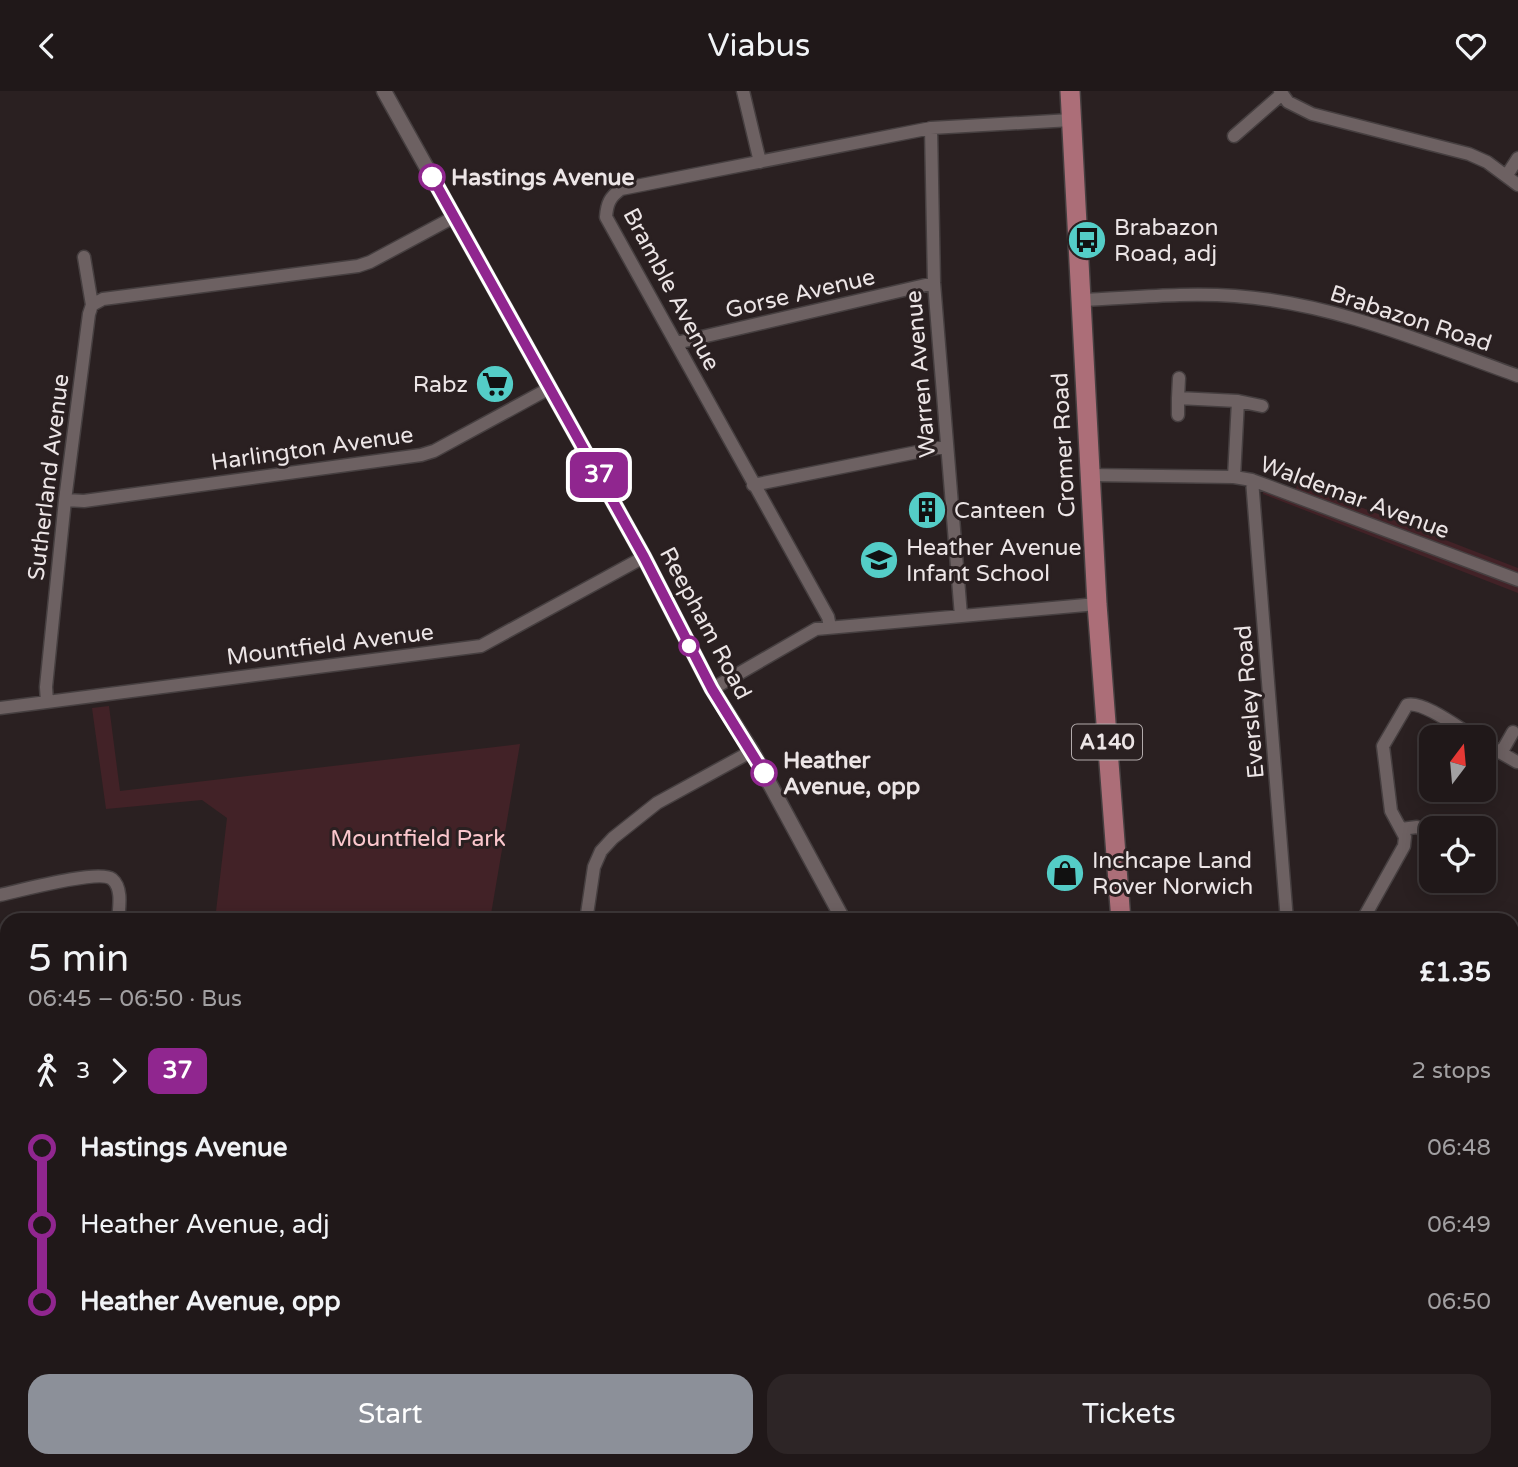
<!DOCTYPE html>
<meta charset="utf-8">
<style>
body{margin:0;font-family:"Varela Round",sans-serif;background:#2d2526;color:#f1f3f6;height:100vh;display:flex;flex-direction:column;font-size:26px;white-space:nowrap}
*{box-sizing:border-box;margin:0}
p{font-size:23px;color:#a2a0a2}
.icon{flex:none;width:38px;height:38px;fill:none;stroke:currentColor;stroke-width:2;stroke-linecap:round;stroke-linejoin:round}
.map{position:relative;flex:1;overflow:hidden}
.drawer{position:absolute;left:0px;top:822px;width:1519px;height:555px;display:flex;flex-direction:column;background:#201819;border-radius:21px 21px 0 0;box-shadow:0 4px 18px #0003,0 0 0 2px #3d3738}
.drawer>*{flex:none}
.badge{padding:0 14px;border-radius:10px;font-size:24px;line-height:46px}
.needle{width:46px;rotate:16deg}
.controls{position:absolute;left:1419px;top:634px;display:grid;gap:14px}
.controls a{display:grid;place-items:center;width:77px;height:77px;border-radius:14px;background:#201819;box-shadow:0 4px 18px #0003,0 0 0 2px #3d3738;font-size:35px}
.map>.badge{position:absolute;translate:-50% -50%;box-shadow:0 0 0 4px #fff}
.legs{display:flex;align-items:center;gap:10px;height:77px;padding:0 28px;font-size:23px}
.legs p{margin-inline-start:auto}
.overview{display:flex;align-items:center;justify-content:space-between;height:119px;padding:0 28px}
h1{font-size:38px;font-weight:600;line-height:52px}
.primary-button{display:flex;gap:14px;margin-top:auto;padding:14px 28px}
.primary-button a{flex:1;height:80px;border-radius:21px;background:#8c9099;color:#fff;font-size:28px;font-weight:600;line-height:80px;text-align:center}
.primary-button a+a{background:#2d2526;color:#f1f3f6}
ul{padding:0 28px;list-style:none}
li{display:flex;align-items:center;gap:24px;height:77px;font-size:26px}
li i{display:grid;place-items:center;width:10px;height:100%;margin:0 9px;background:currentColor}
li i::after{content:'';width:18px;height:18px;margin:-9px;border:5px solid;border-radius:50%;background:#201819}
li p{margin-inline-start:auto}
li:first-child i{background:linear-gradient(#0000 50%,currentColor 0)}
li:last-child i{background:linear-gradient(currentColor 50%,#0000 0)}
header{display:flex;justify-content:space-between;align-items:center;height:91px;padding:0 28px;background:#201819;font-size:32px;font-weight:600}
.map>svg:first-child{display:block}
.green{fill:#422227}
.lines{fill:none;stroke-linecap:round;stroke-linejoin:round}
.minor-casing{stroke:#463f40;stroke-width:15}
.tertiary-casing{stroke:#463f40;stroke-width:17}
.primary-casing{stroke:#463f40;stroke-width:20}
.trunk-casing{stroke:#463f40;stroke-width:22}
.minor{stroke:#6d6162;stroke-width:12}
.tertiary{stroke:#6d6162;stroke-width:14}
.primary{stroke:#9c6b72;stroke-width:18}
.trunk{stroke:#ac6e78;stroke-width:19}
.line-1-casing{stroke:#fff;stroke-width:16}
.line-1{stroke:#90268f;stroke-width:10}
.stop-1-dot{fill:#fff;stroke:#90268f;stroke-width:3.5}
.labels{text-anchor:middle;stroke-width:6;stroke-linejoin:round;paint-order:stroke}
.shield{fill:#2a2021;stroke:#b2aaab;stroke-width:2}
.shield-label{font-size:21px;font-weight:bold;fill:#ece5e6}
.stop-label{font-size:23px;font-weight:bold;fill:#ece5e6;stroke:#2a2021;text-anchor:start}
.poi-label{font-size:23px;fill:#ece5e6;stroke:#2a2021;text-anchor:start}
.street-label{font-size:23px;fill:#ece5e6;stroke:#2a2021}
.park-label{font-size:23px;fill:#fbc7cd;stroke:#2a2021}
</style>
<header><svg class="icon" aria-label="back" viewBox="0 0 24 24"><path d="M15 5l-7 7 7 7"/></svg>Viabus<svg class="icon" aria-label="heart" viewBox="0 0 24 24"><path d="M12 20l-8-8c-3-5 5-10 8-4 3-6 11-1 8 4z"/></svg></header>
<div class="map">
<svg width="1518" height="1376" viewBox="0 0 1518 1376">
<rect width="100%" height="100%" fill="#2a2021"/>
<path class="green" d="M1264,391l30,12 4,-11 220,85v25l-255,-99z
M109,615l11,85 400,-47 -30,176h-275l12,-102 -25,-18 -96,9 -14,-101z"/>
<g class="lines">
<g class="minor-casing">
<path id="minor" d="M743,0l17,71
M1280,0l8,11 24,12 157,40 18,8 31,23
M931,37l3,155 27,333
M1234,45l48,-42
M1507,84l11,-17
M1080,209c51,-2 104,-8 155,-4 99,7 191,47 283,80
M92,214l11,-6 255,-33 12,-4 84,-45
M676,252l258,-60
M1179,287l-1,20 60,3 24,5
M1178,324v-17
M1089,384l145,2 18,3 266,100
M1234,386l4,-76
M1252,389l35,441
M753,394l194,-39
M65,409l19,1 337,-46 13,-4 116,-63
M830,536l-2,-10 -222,-400c1,-14 4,-20 15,-28l310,-61 140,-8
M712,598l104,-60 281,-25
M47,611l-1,-15 19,-187 24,-186 3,-9 -8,-48
M0,617l481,-62 163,-89
M1484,652l33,19
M1501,662l12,-21
M1401,738l16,-2 15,7
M0,804c19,-4 99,-26 112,-16 11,9 7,29 6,42
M586,830l8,-54 7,-16 12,-13 44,-35 95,-52
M1362,830l42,-75 1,-9 -14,-26 -8,-65 24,-41c15,-5 52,23 67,32
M0,986h7
M1512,1042l6,-8
M0,1143h7
M1512,1222l6,-5
M0,1309l7,-2
M533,1370l1,6
M1006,1370l1,6
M658,1376v-6"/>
</g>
<g class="tertiary-casing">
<path id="tertiary" d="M384,0l260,466 68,132 40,62 92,170"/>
</g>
<g class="primary-casing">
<path id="primary" d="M1173,1370l1,6"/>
</g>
<g class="trunk-casing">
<path id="trunk" d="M1070,0l27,513 24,317
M1512,1263l6,1
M1129,1370l6,6
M1153,1370l1,6
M779,1376l40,-6"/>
</g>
<use href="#minor" class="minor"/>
<use href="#tertiary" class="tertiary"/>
<use href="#primary" class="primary"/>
<use href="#trunk" class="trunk"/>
</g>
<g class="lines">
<g class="line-1-casing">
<path id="line-1" d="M432,86l212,380 68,132 52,84"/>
</g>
<use href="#line-1" class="line-1"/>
</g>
<defs>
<g id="bus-disc" transform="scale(2.0125)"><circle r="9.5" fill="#54cdc7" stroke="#2a2021"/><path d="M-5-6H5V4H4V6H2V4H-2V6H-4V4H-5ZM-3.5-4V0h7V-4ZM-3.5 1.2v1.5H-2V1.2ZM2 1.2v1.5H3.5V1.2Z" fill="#111"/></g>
<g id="supermarket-disc" transform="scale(2.0125)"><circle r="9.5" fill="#54cdc7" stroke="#2a2021"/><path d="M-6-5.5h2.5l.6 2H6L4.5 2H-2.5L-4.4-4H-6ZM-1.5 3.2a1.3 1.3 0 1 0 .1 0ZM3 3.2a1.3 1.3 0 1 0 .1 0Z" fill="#111"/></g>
<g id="building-disc" transform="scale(2.0125)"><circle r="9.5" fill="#54cdc7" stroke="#2a2021"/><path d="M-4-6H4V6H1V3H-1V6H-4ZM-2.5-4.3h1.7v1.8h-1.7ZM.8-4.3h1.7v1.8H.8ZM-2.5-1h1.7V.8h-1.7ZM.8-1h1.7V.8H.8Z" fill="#111"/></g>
<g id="school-disc" transform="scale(2.0125)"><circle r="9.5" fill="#54cdc7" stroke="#2a2021"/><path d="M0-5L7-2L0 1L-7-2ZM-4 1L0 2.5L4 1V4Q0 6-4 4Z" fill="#111"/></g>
<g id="shop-disc" transform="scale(2.0125)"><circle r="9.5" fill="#54cdc7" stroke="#2a2021"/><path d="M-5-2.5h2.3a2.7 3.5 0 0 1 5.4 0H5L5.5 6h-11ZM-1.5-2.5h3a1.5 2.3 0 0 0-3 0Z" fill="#111"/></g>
</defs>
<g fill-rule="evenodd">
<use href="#bus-disc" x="1087" y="149"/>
<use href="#supermarket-disc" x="495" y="293"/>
<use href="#building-disc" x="927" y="419"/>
<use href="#school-disc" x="879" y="469"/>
<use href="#shop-disc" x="1065" y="782"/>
</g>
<g class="stop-1-dot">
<circle cx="432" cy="86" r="12"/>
<circle cx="689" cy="555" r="9"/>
<circle cx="764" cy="682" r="12"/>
</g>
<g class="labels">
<rect class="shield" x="1072" y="633.5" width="70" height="35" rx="5"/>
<g class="shield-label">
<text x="1107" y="658">A140</text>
</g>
<g class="stop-label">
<text x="451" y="94">Hastings Avenue</text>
<text x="783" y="677">Heather<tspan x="783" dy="26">Avenue, opp</tspan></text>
</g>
<g class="poi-label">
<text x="1114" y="144">Brabazon<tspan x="1114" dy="26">Road, adj</tspan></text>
<text x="468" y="301" text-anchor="end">Rabz</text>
<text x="954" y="427">Canteen</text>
<text x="906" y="464">Heather Avenue<tspan x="906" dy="26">Infant School</tspan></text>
<text x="1092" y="777">Inchcape Land<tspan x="1092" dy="26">Rover Norwich</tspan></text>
</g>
<g class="street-label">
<text transform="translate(672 198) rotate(62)" y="8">Bramble Avenue</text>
<text transform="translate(800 202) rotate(-13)" y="8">Gorse Avenue</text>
<text transform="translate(1411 227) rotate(18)" y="8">Brabazon Road</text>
<text transform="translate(920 283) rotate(-95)" y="8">Warren Avenue</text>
<text transform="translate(1063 354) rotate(-93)" y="8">Cromer Road</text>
<text transform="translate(312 357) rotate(-8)" y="8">Harlington Avenue</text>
<text transform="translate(48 386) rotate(-83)" y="8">Sutherland Avenue</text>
<text transform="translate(1355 406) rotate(20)" y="8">Waldemar Avenue</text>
<text transform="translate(706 532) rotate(62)" y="8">Reepham Road</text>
<text transform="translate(330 553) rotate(-7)" y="8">Mountfield Avenue</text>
<text transform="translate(1249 611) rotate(-95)" y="8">Eversley Road</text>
</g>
<g class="park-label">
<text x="418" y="755">Mountfield Park</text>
</g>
</g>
</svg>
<div class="controls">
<a><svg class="needle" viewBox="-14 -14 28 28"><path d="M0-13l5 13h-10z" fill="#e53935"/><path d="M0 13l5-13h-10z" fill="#a2a0a2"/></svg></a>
<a><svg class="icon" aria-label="locate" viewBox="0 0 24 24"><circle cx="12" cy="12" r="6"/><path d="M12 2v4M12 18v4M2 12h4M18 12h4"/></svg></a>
</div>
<b class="badge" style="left:599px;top:384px;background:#90268f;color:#fff">37</b>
<section class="drawer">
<div class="overview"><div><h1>5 min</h1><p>06:45 – 06:50 · Bus</p></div><b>£1.35</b></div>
<div class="legs"><svg class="icon" aria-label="walk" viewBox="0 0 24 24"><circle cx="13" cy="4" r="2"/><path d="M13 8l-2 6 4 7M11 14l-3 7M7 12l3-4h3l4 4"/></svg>3<svg class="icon" aria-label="forward" viewBox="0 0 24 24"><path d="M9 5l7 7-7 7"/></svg><b class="badge" style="background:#90268f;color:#fff">37</b><p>2 stops</p></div>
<ul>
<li><i style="color:#90268f"></i><b>Hastings Avenue</b><p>06:48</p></li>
<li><i style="color:#90268f"></i><span>Heather Avenue, adj</span><p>06:49</p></li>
<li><i style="color:#90268f"></i><b>Heather Avenue, opp</b><p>06:50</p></li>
</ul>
<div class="primary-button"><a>Start</a><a>Tickets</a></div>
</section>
</div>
